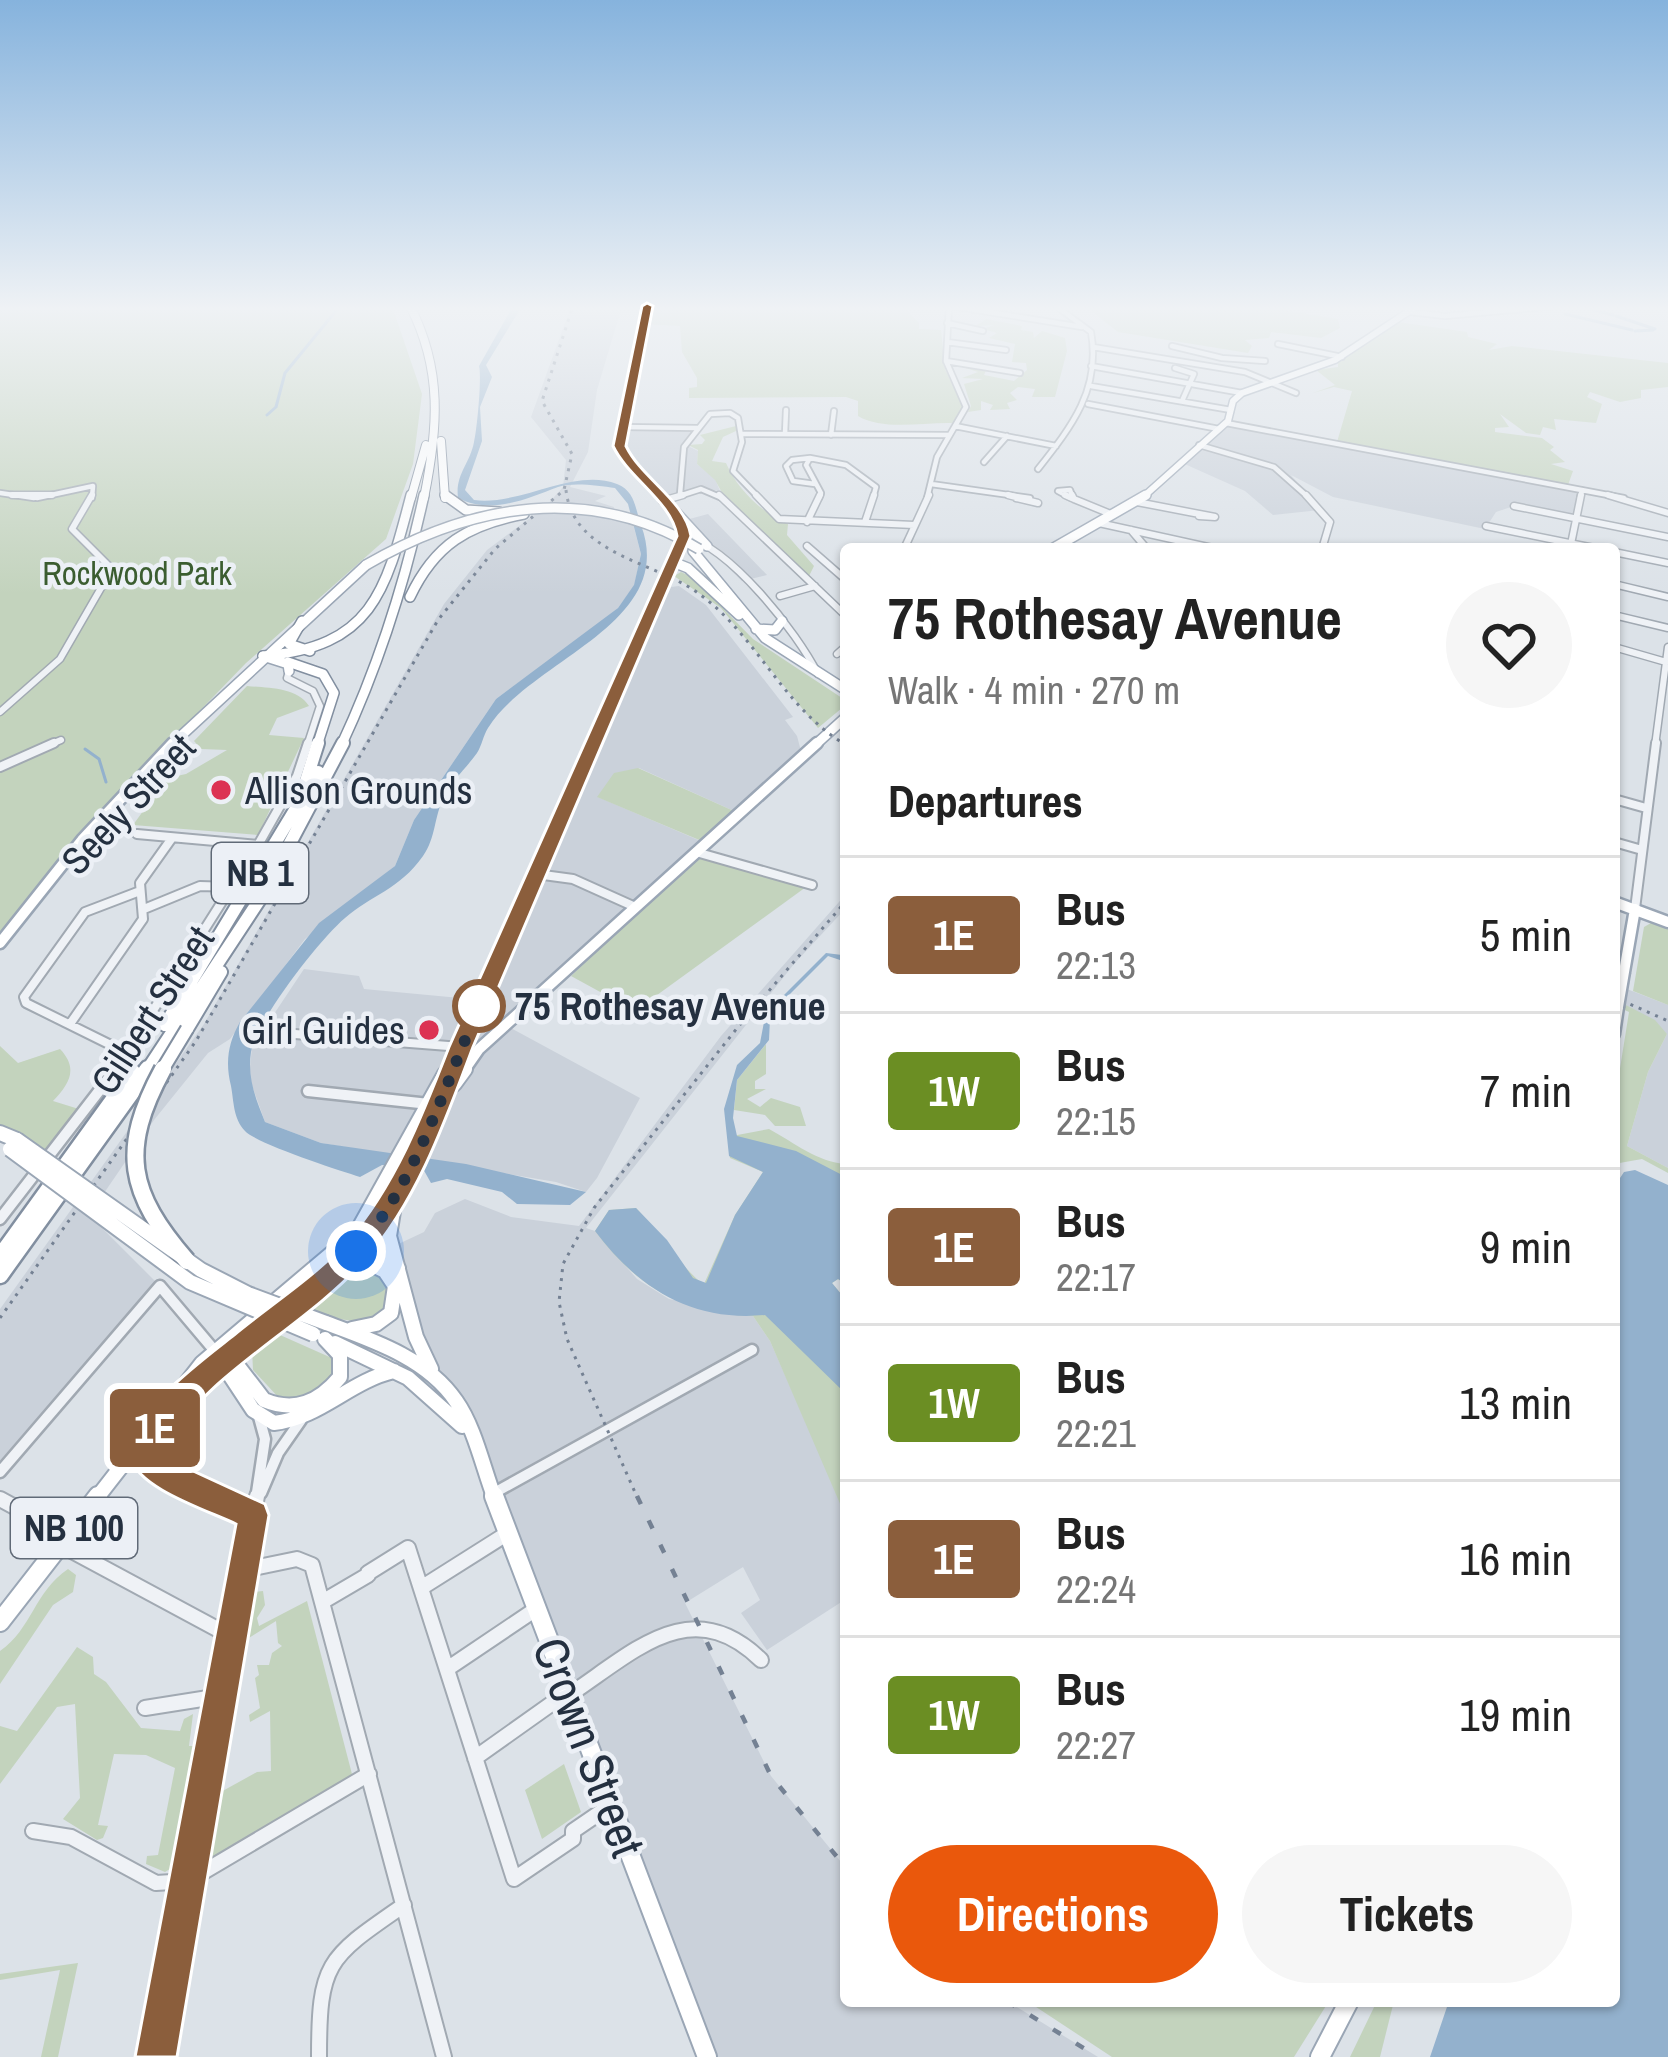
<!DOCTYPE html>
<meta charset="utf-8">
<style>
body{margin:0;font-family:"Archivo Narrow",sans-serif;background:#f6f6f6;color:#222;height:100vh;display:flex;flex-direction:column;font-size:45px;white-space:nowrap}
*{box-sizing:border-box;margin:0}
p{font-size:39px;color:#767676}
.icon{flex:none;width:66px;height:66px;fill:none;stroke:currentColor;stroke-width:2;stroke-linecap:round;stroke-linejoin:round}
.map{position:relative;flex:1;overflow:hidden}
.side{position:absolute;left:840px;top:543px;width:780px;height:1464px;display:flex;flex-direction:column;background:#fff;border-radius:12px;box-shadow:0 3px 9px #0004}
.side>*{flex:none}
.badge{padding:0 24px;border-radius:9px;font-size:42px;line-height:78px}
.you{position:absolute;width:60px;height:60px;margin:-30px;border:9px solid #fff;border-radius:50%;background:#1a73e8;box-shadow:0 0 0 18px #1a73e833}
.map>.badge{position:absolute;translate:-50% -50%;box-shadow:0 0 0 6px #fff}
h2{padding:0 48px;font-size:45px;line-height:108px}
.round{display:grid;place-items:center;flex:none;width:126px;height:126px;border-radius:63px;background:#f6f6f6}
.overview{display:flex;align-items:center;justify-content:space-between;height:204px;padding:0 48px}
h1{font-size:57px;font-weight:700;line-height:90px}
.cta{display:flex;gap:24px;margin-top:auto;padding:24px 48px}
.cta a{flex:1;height:138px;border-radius:72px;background:#ea580c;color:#fff;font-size:48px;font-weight:700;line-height:138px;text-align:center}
.cta a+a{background:#f6f6f6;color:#222}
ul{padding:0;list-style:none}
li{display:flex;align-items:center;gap:36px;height:156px;padding:0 48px;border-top:3px solid #e0e0e0}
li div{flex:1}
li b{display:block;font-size:45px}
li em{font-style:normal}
li .badge{min-width:132px;font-weight:700;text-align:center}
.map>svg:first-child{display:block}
.built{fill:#cad1da}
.green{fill:#c3d3bd}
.water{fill:#93b1cd}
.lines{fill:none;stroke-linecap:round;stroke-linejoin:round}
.stream{stroke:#93b1cd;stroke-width:3}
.minor-far4-casing{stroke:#a1a9b2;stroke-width:8}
.minor-far3-casing{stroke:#a1a9b2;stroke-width:9}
.minor-far2-casing{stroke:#a1a9b2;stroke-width:12}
.minor-far1-casing{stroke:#a1a9b2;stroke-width:15}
.minor-casing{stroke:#a1a9b2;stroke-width:18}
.major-far4-casing{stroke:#9aa6b5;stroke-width:9}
.major-far3-casing{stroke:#9aa6b5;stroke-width:12}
.major-far2-casing{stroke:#9aa6b5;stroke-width:15}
.major-far1-casing{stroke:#9aa6b5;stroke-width:18}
.major-casing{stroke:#9aa6b5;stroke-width:22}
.highway-far3-casing{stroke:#828fa0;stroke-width:10}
.highway-far2-casing{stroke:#828fa0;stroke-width:12}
.highway-far1-casing{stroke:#828fa0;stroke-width:16}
.highway-casing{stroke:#828fa0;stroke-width:21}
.minor-far4{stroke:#eff2f6;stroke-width:4.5}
.minor-far3{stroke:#eff2f6;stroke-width:6}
.minor-far2{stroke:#eff2f6;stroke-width:8}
.minor-far1{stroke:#eff2f6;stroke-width:10}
.minor{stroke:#eff2f6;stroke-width:14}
.major-far4{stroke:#fff;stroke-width:6}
.major-far3{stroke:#fff;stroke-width:9}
.major-far2{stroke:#fff;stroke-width:10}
.major-far1{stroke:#fff;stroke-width:14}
.major{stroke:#fff;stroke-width:18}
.highway-far3{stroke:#fff;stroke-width:8}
.highway-far2{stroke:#fff;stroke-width:9}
.highway-far1{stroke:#fff;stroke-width:12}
.highway{stroke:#fff;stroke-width:16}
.rail-far1{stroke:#748193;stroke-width:3;stroke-dasharray:3 6;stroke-linecap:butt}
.rail{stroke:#748193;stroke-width:4.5;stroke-dasharray:9 18;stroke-linecap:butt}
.major-bridge-far2-casing{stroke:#9aa6b5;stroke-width:12;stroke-linecap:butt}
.major-bridge-far1-casing{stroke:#9aa6b5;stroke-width:15;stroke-linecap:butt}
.major-bridge-casing{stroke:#9aa6b5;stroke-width:18;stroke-linecap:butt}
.highway-bridge-far1-casing{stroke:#828fa0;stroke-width:16;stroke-linecap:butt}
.highway-bridge-casing{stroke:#828fa0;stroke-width:21;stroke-linecap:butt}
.major-bridge-far2{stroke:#fff;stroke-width:9}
.major-bridge-far1{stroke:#fff;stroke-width:10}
.major-bridge{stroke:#fff;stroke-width:14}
.highway-bridge-far1{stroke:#fff;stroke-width:12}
.highway-bridge{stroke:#fff;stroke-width:16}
.line{fill:#8b5e3c;stroke:#fff;stroke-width:3}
.walk{stroke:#243040;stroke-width:12;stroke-dasharray:0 21.6}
.poi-dot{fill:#dc3253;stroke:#ecf0f6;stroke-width:4.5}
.stop-dot{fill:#fff;stroke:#8b5e3c;stroke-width:6}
.labels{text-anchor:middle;stroke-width:9;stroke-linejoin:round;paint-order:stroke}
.far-park-label{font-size:33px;fill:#3b5d30;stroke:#ecf0f6}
.shield{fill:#ecf0f6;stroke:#606a77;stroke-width:3}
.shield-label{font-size:36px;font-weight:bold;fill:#243040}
.poi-label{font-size:39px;fill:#243040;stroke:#ecf0f6;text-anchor:start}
.street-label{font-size:39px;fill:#243040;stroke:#ecf0f6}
.stop-label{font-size:39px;font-weight:bold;fill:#243040;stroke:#ecf0f6;text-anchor:start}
.near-street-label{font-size:48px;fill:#243040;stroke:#ecf0f6}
</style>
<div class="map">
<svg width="1668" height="2057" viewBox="0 0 1668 2057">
<rect width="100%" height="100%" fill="#dce2e8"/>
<path class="built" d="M571,306h51l-25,84 -9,62 -18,35 36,9 -11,5 19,6 -1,4 20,13 8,30 -7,32 -16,22 -26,21 -96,70 -82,121 -19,46 -90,73 -75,100 -22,14 -54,67 -65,95 68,68 -157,178v-152l204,-285 240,-420 43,-54 59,-44 17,-19 3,-27 -35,-43z
M1226,423l356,67 -5,29 -63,-13 -18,6 -11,17 -152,-32 -42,-22 29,35 -47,5 -28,-24 -67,-30z
M623,427l75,1 -12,17 12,6 -1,13 18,15 5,12 -19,-2 -39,12 -41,-46z
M708,514l59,61 -25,6 -42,-41 -16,-4 -2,-15z
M679,586l27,19 87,112 -8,3 12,16 5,19 -66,57 -97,-44 -41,29 105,45 -196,184 133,72 -43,80 -11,14 -30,-10 -142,-24 29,-59 35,-50 -17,-2 -60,109 -80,-13 -56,-21 -16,-45 3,-30 52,-78 55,7 5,13 117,11 178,-407 9,1 3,-7z
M846,894v14l-52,56 -208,264 9,3 42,48 32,20 84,17 17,25 72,163 4,-1v96l-79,51 -26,-37 19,-13 -17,-33 -58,36 86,173 75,92v133h161l91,56h-391l-229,-605 -43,-77 -43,-128 32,-15 11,-19 30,-14 46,18 68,9 142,-190z
M1614,984l54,21v163l-41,-22 21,-74 19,-38 -53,-35z"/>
<path class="green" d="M392,306l30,88 -9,70 -27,75 -140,124 -148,153 -98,118v-627z
M647,306l256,1 16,16v6l22,1 4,39 18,38 -10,16c-30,-1 -70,8 -95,-7v-15l-12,-4 -157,1v-10l8,-1v-9l-15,-26 -2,-26 -36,-2z
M1259,306l79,13 2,9 -19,10 -50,-6 -2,6 -24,2 7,6 -4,7 -130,-21 -33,-26z
M986,319l36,7 -1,4 12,2 1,6 8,-7 23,7 2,13 -12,46h-23l3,-8 -17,-2 -8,6 7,7 -10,3 3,6 -20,1 3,-5 -12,-4v9l-13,2 3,-6 -7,-22 19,-5 -21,-1 16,-6 -25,-8 34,4 -3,7 30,6 13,-11 -1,-7 -14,-1 3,-18 -26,-6 8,-5 -14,-4 11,-4 -18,1z
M1398,322l69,10 1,5 29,7 -8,6 23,-4 156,17v24l-27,3v8l-21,4 -30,-10 -3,5 15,7 -6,19 -42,-4 2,11 -13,-3 -3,8 -14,-2 -26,-19 9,13 -14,1v4l47,6 12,9 -4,3 15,12 -14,2 22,7 -5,14 -231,-43 15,-51 -18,-4 -21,6 22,-8 -19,-15 22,-3v-5z
M736,426v5l-13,6 -11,24 14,2c11,26 36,50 62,61l-1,11 27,31 -5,10 -84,-78 -10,-18 -18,-16 1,-14 -10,-5 14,-1 3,-4 -5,-5z
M681,572l11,5 61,62 89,59v10l-24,20 -97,-120 -47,-32z
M247,686c20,2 50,1 62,20l-32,12 -8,17 35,3 -46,97 -125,-10 34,-47 19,-4 41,-24 -26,-1 -7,-8z
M638,768l98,44 -32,30 -107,-45 17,-24z
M697,856l109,31 -171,124 -64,-35z
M1651,923l17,6v76l-35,-14 11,-64z
M1614,999l41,21 12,14 -19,38 -21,74 41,22v5l-26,-14 -28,5v-58l15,-94 -15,-7z
M766,1044v30l-11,7v8h11l-19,10 13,8 11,-9 29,9 6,19h-31l-10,-11 -31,-5 3,-30z
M0,1046l18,17 42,-14c19,20 9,35 -7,52l29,9 -34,42 -48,-25z
M769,1129c26,14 48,33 77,35v120l-8,-5 -6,4 14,17v203l-5,3 -71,-165 -17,-25c-70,-1 -117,-30 -158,-85l14,-21 27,-2c16,16 55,71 68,76l31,-69 28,-43 -33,-14 -2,-17 4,-5z
M359,1269l14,2c19,15 23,44 -6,49 -21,4 -47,-7 -67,-13l44,-33z
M271,1331l63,28 2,13c-17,20 -29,30 -57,26l-26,-28 -1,-21z
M68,1569l8,6 -3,17 -20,13 -53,79v-33c32,-22 34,-59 68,-82z
M263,1591l2,14 -8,13 2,8 48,-25 46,177 -148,90 14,-75 38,-21 14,-1 -1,-60 -20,11 -1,-7 11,-7 -5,-30 4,-3 -2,-10h12l3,-12 10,-7 -4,-3 -2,-22 -32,20 9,-49z
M77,1647l16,10 1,17 12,8 35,46 39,3 4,-12 9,-5 -4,32h8l-24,121 -8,5 -19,-8 1,-8 11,-1 17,-87 -29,-13 -32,-1 -16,71 10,1 -5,12 -6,2 -34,-21 17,-21 -5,-94 -18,3 -57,77v-58l17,5z
M564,1764l17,48 -39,27 -17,-49z
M78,1963l-20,94h-17l19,-87 -60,10v-6z
M1027,2001h302l-35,56h-182z
M1377,2001h17l-14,56h-30z"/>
<path class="water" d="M513,306h9l-36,59 6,12 -12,30 2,34 -17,49 9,10c47,6 100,-33 143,-16 18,7 18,24 24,41 37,99 -110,134 -153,203 -5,8 -6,17 -11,25 -10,14 -25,28 -33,44 -10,19 -8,41 -21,59 -24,34 -52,39 -78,62 -26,22 -88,102 -94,134 -4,26 5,47 14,70l56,21 145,21 120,28 -16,13 -53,-1 -15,-12 -55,-13 -16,4 -9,-16 -40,-2 -22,12c-22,-7 -103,-33 -115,-46 -12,-13 -11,-29 -14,-45 -6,-24 -3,-43 9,-64l79,-99 76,-57 19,-46 82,-121 122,-91 16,-23 7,-31 -13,-50 -13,-16c-16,-2 -41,-6 -57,-1 -32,12 -66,28 -100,11 -3,-24 12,-34 16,-56 3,-12 8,-66 5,-76z
M826,953l16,2 4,7 -18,-6 -50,50 -8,13 -1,21 -32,40 -4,38 4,18 59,15 50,26v107l-8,-5 -6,4 14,17v94l-81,-79c-74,7 -127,-27 -170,-84l14,-21 27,-2 31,32 26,38 13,5 29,-68 28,-43 -34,-16 -5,-47 13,-44 23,-22 4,-21 14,-21z
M1635,1170l33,15v872h-238l19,-56h165l1,-791 3,-29 6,-9z"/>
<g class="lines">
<path class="stream" d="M1590,309l23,6
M1565,314l67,16
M1616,316l39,13
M1635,331l18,-1
M267,415l9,-8 9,-34 55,-67
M85,749l14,10 7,23"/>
<g class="minor-far4-casing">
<path id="minor-far4" d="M951,306l131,21
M1410,312l35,4 111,-10
M947,323l36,8
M947,342l59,8
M1278,344l64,13
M1172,346l50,12 43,3
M1093,347l152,25 51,21
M946,361l74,12
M1091,366l151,27
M1175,368l19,6 -12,27
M1091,386l140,24
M1088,404l131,25
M1226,423l398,75
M955,426l101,20
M623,427l75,1
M743,434l206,1
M785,434l1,-24
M831,435l3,-24
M1199,445l75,22 35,31
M810,458l-18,2 -6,6 7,15 22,3
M984,462l23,-26
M1038,469c34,-43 63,-80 53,-137l-35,-26
M931,484l99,14
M0,493l34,5
M680,494l4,-47 26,-33 20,-1 8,5 4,24 -9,29 26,27
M37,498l56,-12 -1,12
M673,498l28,-9 21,9
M819,498l2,-5 -15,-28 4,-7 36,7 30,22 -3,11
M927,498l10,-41 29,-50 -20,-46 3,-55
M1071,498l-13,-7 12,-1 3,8
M1580,498l2,-8"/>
</g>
<g class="minor-far3-casing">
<path id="minor-far3" d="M12,495h40
M719,495l127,121
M756,495l23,24 135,6
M1008,495l30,8 -22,-5
M1065,495l9,4
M1072,495l2,4
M1306,495l24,27 -8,27
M1608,495l60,18
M1074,499l39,16
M662,501l21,-6
M1137,502l78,15 -16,-1
M1514,506l154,31
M807,522l13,-27
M865,522l9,-27
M1099,523l118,26
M1486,526l113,23
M1131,530l16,19
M684,536c47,12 112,95 134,138
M807,546l39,34
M904,549l25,-54
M1570,549l11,-54
M1614,552l54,11
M1614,584l54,13
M780,596l35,-10
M1614,615l54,13
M1614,647l52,15
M837,654l9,-8
M289,671l-2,7 26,13 7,15 -13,40
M0,712l60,-53 52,-90 -40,-40 20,-34
M47,746l14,-6
M1655,746l13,-99"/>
</g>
<g class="minor-far2-casing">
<path id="minor-far2" d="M0,767l54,-24
M1614,799l32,9
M137,834l121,11
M1614,842l28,8
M696,852l116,33
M536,874l37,5 60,27
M144,909l56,-23 32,1
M1635,909l21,-166
M70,1024l73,-105 -3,-36 32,-45
M282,1033l179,14
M127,1053l-101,-50 -2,-6 61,-85 55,-21
M114,1072l144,-227 39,-69 11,-33"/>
</g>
<g class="minor-far1-casing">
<path id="minor-far1" d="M308,1091l121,13
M0,1219l116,-150
M148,1437l-2,21 8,11 65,30
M0,1472l160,-186 54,64
M261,1493l17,-40 23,-33
M494,1493l258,-143
M256,1499l9,-60 -6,-22"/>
</g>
<g class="minor-casing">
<path id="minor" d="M213,1496l41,19
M0,1499l68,37
M61,1545l171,92
M244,1570l53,-11 15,6 132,492
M368,1573l40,-25 106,331 59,-40v-8l38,-26
M421,1588l87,-55
M322,1602l46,-27
M447,1669l89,-60
M569,1695c65,-43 122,-103 192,-35
M145,1708l76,-12
M475,1758l93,-66
M33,1831l38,6 85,46 32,-2 181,-107
M156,2057l101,-561
M319,2057c0,-95 8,-99 85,-152"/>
</g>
<g class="major-far4-casing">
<path id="major-far4" d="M647,306l-27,146 42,46
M1142,498l86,-77 5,-20 9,-8 93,-33 82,-54"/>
</g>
<g class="major-far3-casing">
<path id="major-far3" d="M660,495l47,51
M1052,549l94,-54
M693,551l72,87 81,52
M673,562l15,6 51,47
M756,629l19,1 7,-9
M263,656l25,8 1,7
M170,746l196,-181
M592,746l90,-205 1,-16
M814,746l32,-29"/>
</g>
<g class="major-far2-casing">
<path id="major-far2" d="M1614,902l54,20
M0,943l82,-103 91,-97
M1624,972l11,-63
M1614,1034l4,-27
M452,1072l142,-329
M463,1072l16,-23 338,-306"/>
</g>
<g class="major-far1-casing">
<path id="major-far1" d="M454,1084l11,-15
M0,1133l17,7
M394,1205l-5,31 27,101 15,32
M351,1251l29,5 18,12
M337,1273l32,-10 16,8 10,15 -4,27 -15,11 -24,5
M326,1323c46,17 101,35 130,78 19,27 27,67 39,98
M335,1343l73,35 54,48
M227,1352l37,48c31,13 55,2 76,-23v-22l-15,-16
M218,1357l35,53 21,13c46,-5 76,-42 120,-52
M164,1416l202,-177 67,-118 20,-52
M96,1499l106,-136 155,-131 88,-158"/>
</g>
<g class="major-casing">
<path id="major" d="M494,1496l213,561
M0,1622l98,-126
M1320,2057l29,-56"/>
</g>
<g class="highway-far3-casing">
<path id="highway-far3" d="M410,306c33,64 28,123 14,192
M441,441l4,57
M411,498l15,-53"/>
</g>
<g class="highway-far2-casing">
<path id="highway-far2" d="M445,495l21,15 33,2
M410,597c25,-53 58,-72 114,-83
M302,621l-13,23 21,7
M263,656c110,-9 123,-65 148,-161
M288,662l35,12 11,19 -17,53
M341,746c38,-81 64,-163 83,-251"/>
</g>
<g class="highway-far1-casing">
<path id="highway-far1" d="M306,781l12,-38
M165,1025l153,-253
M187,1029l34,-57
M146,1072l116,-176 81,-153"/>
</g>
<g class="highway-casing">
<path id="highway" d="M0,1257l133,-184
M0,1275l148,-206"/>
</g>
<use href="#minor-far4" class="minor-far4"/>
<use href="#minor-far3" class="minor-far3"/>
<use href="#minor-far2" class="minor-far2"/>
<use href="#minor-far1" class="minor-far1"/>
<use href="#minor" class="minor"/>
<use href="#major-far4" class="major-far4"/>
<use href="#major-far3" class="major-far3"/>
<use href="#major-far2" class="major-far2"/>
<use href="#major-far1" class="major-far1"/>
<use href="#major" class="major"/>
<use href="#highway-far3" class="highway-far3"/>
<use href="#highway-far2" class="highway-far2"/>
<use href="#highway-far1" class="highway-far1"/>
<use href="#highway" class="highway"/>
<path class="rail-far1" d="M566,490c7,65 88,71 132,103 59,42 84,114 148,152
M1614,997l54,24
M0,1318l196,-277 242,-421 57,-71 69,-59 8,-36 -30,-53 31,-95
M638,1499l-71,-160 -8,-37 4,-38 31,-56 144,-181 108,-126"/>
<path class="rail" d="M637,1496l134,280 75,92
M1007,2001l91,56"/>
<g class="major-bridge-far2-casing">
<path id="major-bridge-far2" d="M366,565c107,-62 223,-82 333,-16"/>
</g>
<g class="major-bridge-far1-casing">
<path id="major-bridge-far1" d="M1618,1007l6,-35"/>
</g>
<g class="major-bridge-casing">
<path id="major-bridge" d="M17,1140l184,130 47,24 78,29
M10,1149l180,133 123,52"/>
</g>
<g class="highway-bridge-far1-casing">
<path id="highway-bridge-far1" d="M161,1072l26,-43"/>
</g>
<g class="highway-bridge-casing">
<path id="highway-bridge" d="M163,1069c-44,81 -35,124 24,192"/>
</g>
<use href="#major-bridge-far2" class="major-bridge-far2"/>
<use href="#major-bridge-far1" class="major-bridge-far1"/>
<use href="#major-bridge" class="major-bridge"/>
<use href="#highway-bridge-far1" class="highway-bridge-far1"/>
<use href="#highway-bridge" class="highway-bridge"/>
</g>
<linearGradient id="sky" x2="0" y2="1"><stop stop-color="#86b3dd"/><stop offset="0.52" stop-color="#eff2f5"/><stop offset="1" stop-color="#eff2f5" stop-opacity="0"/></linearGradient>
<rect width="1668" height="594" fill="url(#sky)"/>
<path class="line" d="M647,303l6,3 -27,140c16,33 59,54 65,90l-218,511c-27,72 -56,155 -108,213 -61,68 -152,109 -203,187l3,11 100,46 4,11 -92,542h-42l101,-533c-27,-13 -100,-36 -105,-67 -8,-40 74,-99 103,-122 36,-30 82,-59 113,-94 48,-55 76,-127 102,-194l228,-511c-5,-34 -49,-58 -64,-90l29,-140z"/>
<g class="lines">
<path class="walk" d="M356,1251c62,-71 88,-166 126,-251l-3,6"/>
</g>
<g class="poi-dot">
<circle cx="221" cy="790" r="12"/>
<circle cx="429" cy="1030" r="12"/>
</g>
<circle class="stop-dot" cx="479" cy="1006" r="24"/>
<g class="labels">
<g class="far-park-label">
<text x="137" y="585">Rockwood Park</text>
</g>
<g class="shield">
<rect x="212" y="843" width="96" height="60" rx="9"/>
<rect x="11" y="1498" width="126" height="60" rx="9"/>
</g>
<g class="shield-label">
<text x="260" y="886">NB 1</text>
<text x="74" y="1541">NB 100</text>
</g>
<g class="poi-label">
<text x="245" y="804">Allison Grounds</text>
<text x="405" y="1044" text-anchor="end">Girl Guides</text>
</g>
<g class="street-label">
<text transform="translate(128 804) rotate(-47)" y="14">Seely Street</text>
<text transform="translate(152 1010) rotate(-57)" y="14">Gilbert Street</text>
</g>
<g class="stop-label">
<text x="515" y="1020">75 Rothesay Avenue</text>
</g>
<g class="near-street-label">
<text transform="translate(589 1747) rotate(69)" y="17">Crown Street</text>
</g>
</g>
</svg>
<div class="you" style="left:356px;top:1251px"></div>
<b class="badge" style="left:155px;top:1428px;background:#8b5e3c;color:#fff">1E</b>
<section class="side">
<div class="overview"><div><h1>75 Rothesay Avenue</h1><p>Walk · 4 min · 270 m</p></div><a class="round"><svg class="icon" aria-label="heart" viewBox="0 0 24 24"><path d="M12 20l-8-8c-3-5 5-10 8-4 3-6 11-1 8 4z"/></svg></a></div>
<h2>Departures</h2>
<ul>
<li><span class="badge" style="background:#8b5e3c;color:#fff">1E</span><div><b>Bus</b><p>22:13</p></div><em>5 min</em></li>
<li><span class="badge" style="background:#6b8e23;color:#fff">1W</span><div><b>Bus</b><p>22:15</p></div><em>7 min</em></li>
<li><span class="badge" style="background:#8b5e3c;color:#fff">1E</span><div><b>Bus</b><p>22:17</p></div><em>9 min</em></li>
<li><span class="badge" style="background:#6b8e23;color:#fff">1W</span><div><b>Bus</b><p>22:21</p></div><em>13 min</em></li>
<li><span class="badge" style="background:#8b5e3c;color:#fff">1E</span><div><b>Bus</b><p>22:24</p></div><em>16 min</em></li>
<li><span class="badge" style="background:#6b8e23;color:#fff">1W</span><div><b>Bus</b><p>22:27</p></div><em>19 min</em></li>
</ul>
<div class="cta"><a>Directions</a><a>Tickets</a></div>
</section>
</div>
